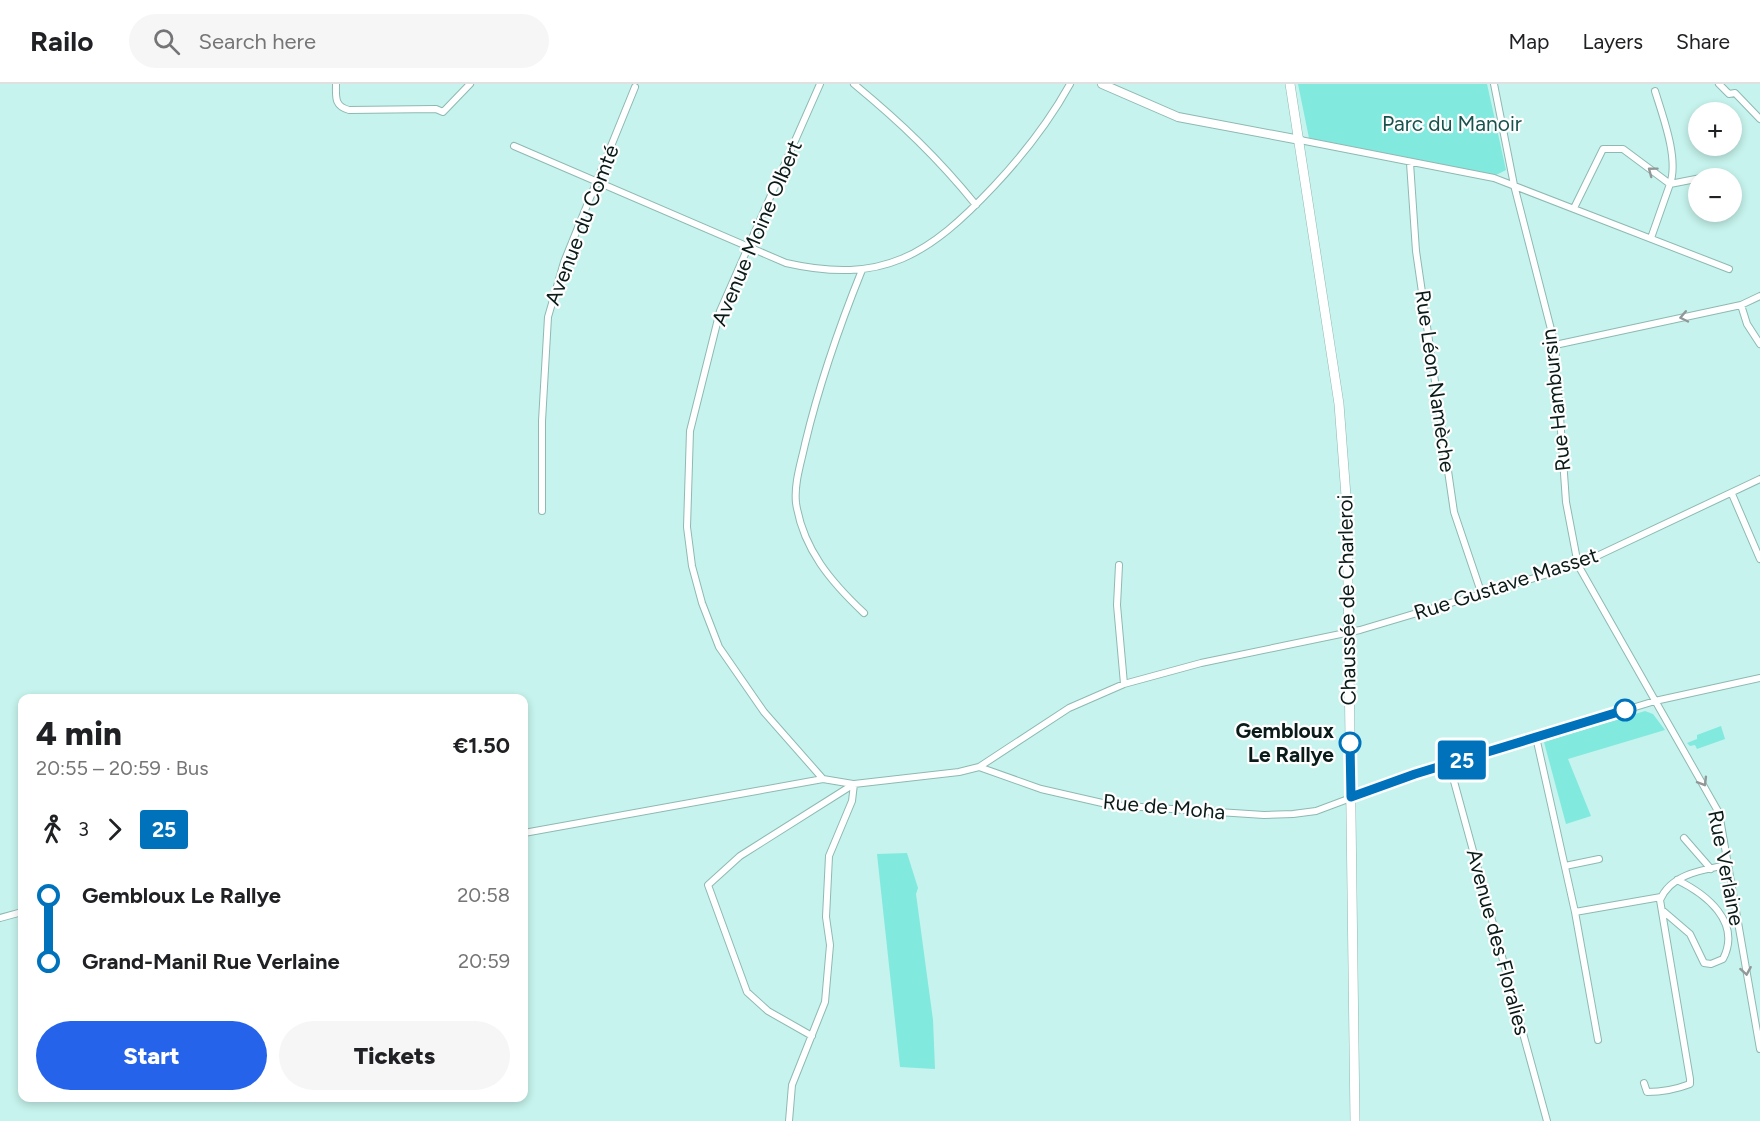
<!DOCTYPE html>
<meta charset="utf-8">
<style>
body{margin:0;font-family:Figtree,sans-serif;background:#f6f6f6;color:#202124;height:100vh;display:flex;flex-direction:column;font-size:22px;white-space:nowrap}
*{box-sizing:border-box;margin:0}
p{font-size:20px;color:#757577}
.icon{flex:none;width:33px;height:33px;fill:none;stroke:currentColor;stroke-width:2;stroke-linecap:round;stroke-linejoin:round}
.map{position:relative;flex:1;overflow:hidden}
.side{position:absolute;left:18px;top:610px;width:510px;height:408px;display:flex;flex-direction:column;background:#fff;border-radius:12px;box-shadow:0 3px 9px #0003}
.side>*{flex:none}
.badge{padding:0 12px;border-radius:4px;font-size:21px;line-height:39px}
.controls{position:absolute;left:1688px;top:18px;display:grid;gap:12px}
.controls a{display:grid;place-items:center;width:54px;height:54px;border-radius:50%;background:#fff;box-shadow:0 3px 9px #0003;font-size:30px}
.map>.badge{position:absolute;translate:-50% -50%;box-shadow:0 0 0 3px #fff}
.legs{display:flex;align-items:center;gap:9px;height:66px;padding:0 18px;font-size:20px}
.legs p{margin-inline-start:auto}
.head{display:flex;align-items:center;justify-content:space-between;height:102px;padding:0 18px}
h1{font-size:33px;font-weight:800;line-height:45px}
.action{display:flex;gap:12px;margin-top:auto;padding:12px 18px}
.action a{flex:1;height:69px;border-radius:36px;background:#2563eb;color:#fff;font-size:24px;font-weight:800;line-height:69px;text-align:center}
.action a+a{background:#f6f6f6;color:#202124}
ul{padding:0 18px;list-style:none}
li{display:flex;align-items:center;gap:21px;height:66px;font-size:22px}
li i{display:grid;place-items:center;width:9px;height:100%;margin:0 8px;background:currentColor}
li i::after{content:'';width:15px;height:15px;margin:-8px;border:4px solid;border-radius:50%;background:#fff}
li p{margin-inline-start:auto}
li:first-child i{background:linear-gradient(#0000 50%,currentColor 0)}
li:last-child i{background:linear-gradient(currentColor 50%,#0000 0)}
header{display:flex;align-items:center;gap:36px;box-sizing:border-box;height:84px;padding:0 30px;background:#fff;border-bottom:2px solid #e0e0e0}
header strong{font-size:28px}
nav{display:flex;gap:33px;margin-inline-start:auto;font-size:21px}
.search{width:420px;height:54px;background:#f6f6f6;display:flex;align-items:center;gap:15px;box-sizing:border-box;padding:0 21px;border-radius:33px;color:#757577;font-size:22px}
.map>svg:first-child{display:block}
.green{fill:#81e9de}
.lines{fill:none;stroke-linecap:round;stroke-linejoin:round}
.street-casing{stroke:#8eb9b3;stroke-width:8}
.secondary-casing{stroke:#8eb9b3;stroke-width:10}
.primary-casing{stroke:#8eb9b3;stroke-width:10}
.street{stroke:#fff;stroke-width:6}
.secondary{stroke:#fff;stroke-width:8}
.primary{stroke:#fff;stroke-width:9}
.oneway{stroke:#919898}
.line-1-casing{stroke:#fff;stroke-width:14}
.line-1{stroke:#0072bc;stroke-width:9}
.stop-1-dot{fill:#fff;stroke:#0072bc;stroke-width:3}
.labels{text-anchor:middle;stroke-width:4.5;stroke-linejoin:round;paint-order:stroke}
.park-label{font-size:21px;fill:#17524d;stroke:#fff}
.street-label{font-size:21px;fill:#0a1b19;stroke:#fff}
.stop-label{font-size:21px;font-weight:bold;fill:#0a1b19;stroke:#fff;text-anchor:end}
</style>
<header>
<strong>Railo</strong>
<div class="search"><svg class="icon" aria-label="search" viewBox="0 0 24 24"><circle cx="10" cy="10" r="6"/><path d="M15 15l6 6"/></svg>Search here</div>
<nav><a>Map</a><a>Layers</a><a>Share</a></nav>
</header>
<div class="map">
<svg width="1760" height="1037" viewBox="0 0 1760 1037">
<rect width="100%" height="100%" fill="#c6f3ed"/>
<path class="green" d="M1298,0h189l19,86 -10,5 -187,-37z
M1645,627l8,3 12,16 -97,29 23,57 -25,8 -22,-82z
M1721,642l4,13 -28,10 -2,-4 -5,1 -3,-3 10,-4v-4z
M907,769l11,35 -2,6 17,126 2,49 -35,-2 -23,-213z"/>
<g class="lines">
<g class="street-casing">
<path id="street" d="M336,0c0,13 -2,22 13,26l87,-1 7,3 27,-28
M820,0l-100,227 -30,120 -3,96 5,39 10,37 17,44 45,65 59,67 30,5
M854,0c46,38 84,74 122,121
M1494,0l20,101 41,160 11,157 12,63 141,248 41,236
M1719,0l10,10 6,-1 25,26
M1655,7c8,26 24,68 15,93l36,-7
M1300,56l194,38 235,91
M514,62l272,117c97,22 143,-8 208,-77 30,-32 55,-64 76,-102
M1410,79l6,88 38,261 28,83
M1574,124l29,-59h20l47,35 -19,54
M862,186c-23,57 -43,115 -57,174 -4,19 -11,39 -9,59 7,46 35,79 68,110
M1741,221l6,19 13,20
M1555,261l186,-40 19,-9
M1732,410l28,65
M542,427v-90l6,-104 16,-55 71,-175
M1119,481l-2,40 7,79
M1536,653l39,175 23,128
M1449,679l98,358
M979,683l62,22 70,16 153,10 29,-1 23,-3 99,-37 240,-73 105,-23
M524,749l299,-54
M1684,754l27,31
M1565,782l34,-7
M1662,826l28,24 14,29 7,1 12,-5c19,-37 -17,-65 -46,-79
M1575,828l86,-15
M0,834l22,-6
M812,952l-44,-25 -21,-19 -39,-107 32,-29 114,-72 105,-12 20,-5 90,-59 55,-24 77,-21 159,-33 218,-65 182,-86
M1644,999l3,9c13,0 30,-3 43,-8v-5l-30,-179c11,-26 42,-30 67,-35
M789,1037l3,-36 33,-83 5,-57 -4,-28 3,-61 23,-55 2,-17"/>
</g>
<g class="secondary-casing">
<path id="secondary" d="M1102,0l76,33 122,23"/>
</g>
<g class="primary-casing">
<path id="primary" d="M1290,0l49,320 8,105 8,612"/>
</g>
<use href="#street" class="street"/>
<use href="#secondary" class="secondary"/>
<use href="#primary" class="primary"/>
</g>
<defs><path id="oneway-chevron" d="M-2-3.5L2.5 0L-2 3.5" fill="none" stroke-width="1.6" stroke-linecap="round" stroke-linejoin="round" transform="scale(1.5)"/></defs>
<g class="oneway">
<use href="#oneway-chevron" transform="translate(1652 87) rotate(-143)"/>
<use href="#oneway-chevron" transform="translate(1684 233) rotate(168)"/>
<use href="#oneway-chevron" transform="translate(1703 698) rotate(59)"/>
<use href="#oneway-chevron" transform="translate(1746 887) rotate(80)"/>
</g>
<g class="lines">
<g class="line-1-casing">
<path id="line-1" d="M1350,659l1,54 64,-23 210,-64"/>
</g>
<use href="#line-1" class="line-1"/>
</g>
<g class="stop-1-dot">
<circle cx="1625" cy="626" r="10"/>
<circle cx="1350" cy="659" r="10"/>
</g>
<g class="labels">
<g class="park-label">
<text x="1452" y="47">Parc du Manoir</text>
</g>
<g class="street-label">
<text transform="translate(582 141) rotate(-69)" y="7">Avenue du Comté</text>
<text transform="translate(757 149) rotate(-67)" y="7">Avenue Moine Olbert</text>
<text transform="translate(1435 297) rotate(82)" y="7">Rue Léon Namèche</text>
<text transform="translate(1556 316) rotate(-96)" y="7">Rue Hambursin</text>
<text transform="translate(1506 500) rotate(-18)" y="7">Rue Gustave Masset</text>
<text transform="translate(1347 516) rotate(-91)" y="7">Chaussée de Charleroi</text>
<text transform="translate(1164 723) rotate(5)" y="7">Rue de Moha</text>
<text transform="translate(1726 784) rotate(79)" y="7">Rue Verlaine</text>
<text transform="translate(1498 858) rotate(75)" y="7">Avenue des Floralies</text>
</g>
<g class="stop-label">
<text x="1334" y="654">Gembloux<tspan x="1334" dy="24">Le Rallye</tspan></text>
</g>
</g>
</svg>
<div class="controls">
<a>+</a>
<a>−</a>
</div>
<b class="badge" style="left:1462px;top:676px;background:#0072bc;color:#fff">25</b>
<section class="side">
<div class="head"><div><h1>4 min</h1><p>20:55 – 20:59 · Bus</p></div><b>€1.50</b></div>
<div class="legs"><svg class="icon" aria-label="walk" viewBox="0 0 24 24"><circle cx="13" cy="4" r="2"/><path d="M13 8l-2 6 4 7M11 14l-3 7M7 12l3-4h3l4 4"/></svg>3<svg class="icon" aria-label="forward" viewBox="0 0 24 24"><path d="M9 5l7 7-7 7"/></svg><b class="badge" style="background:#0072bc;color:#fff">25</b></div>
<ul>
<li><i style="color:#0072bc"></i><b>Gembloux Le Rallye</b><p>20:58</p></li>
<li><i style="color:#0072bc"></i><b>Grand-Manil Rue Verlaine</b><p>20:59</p></li>
</ul>
<div class="action"><a>Start</a><a>Tickets</a></div>
</section>
</div>
